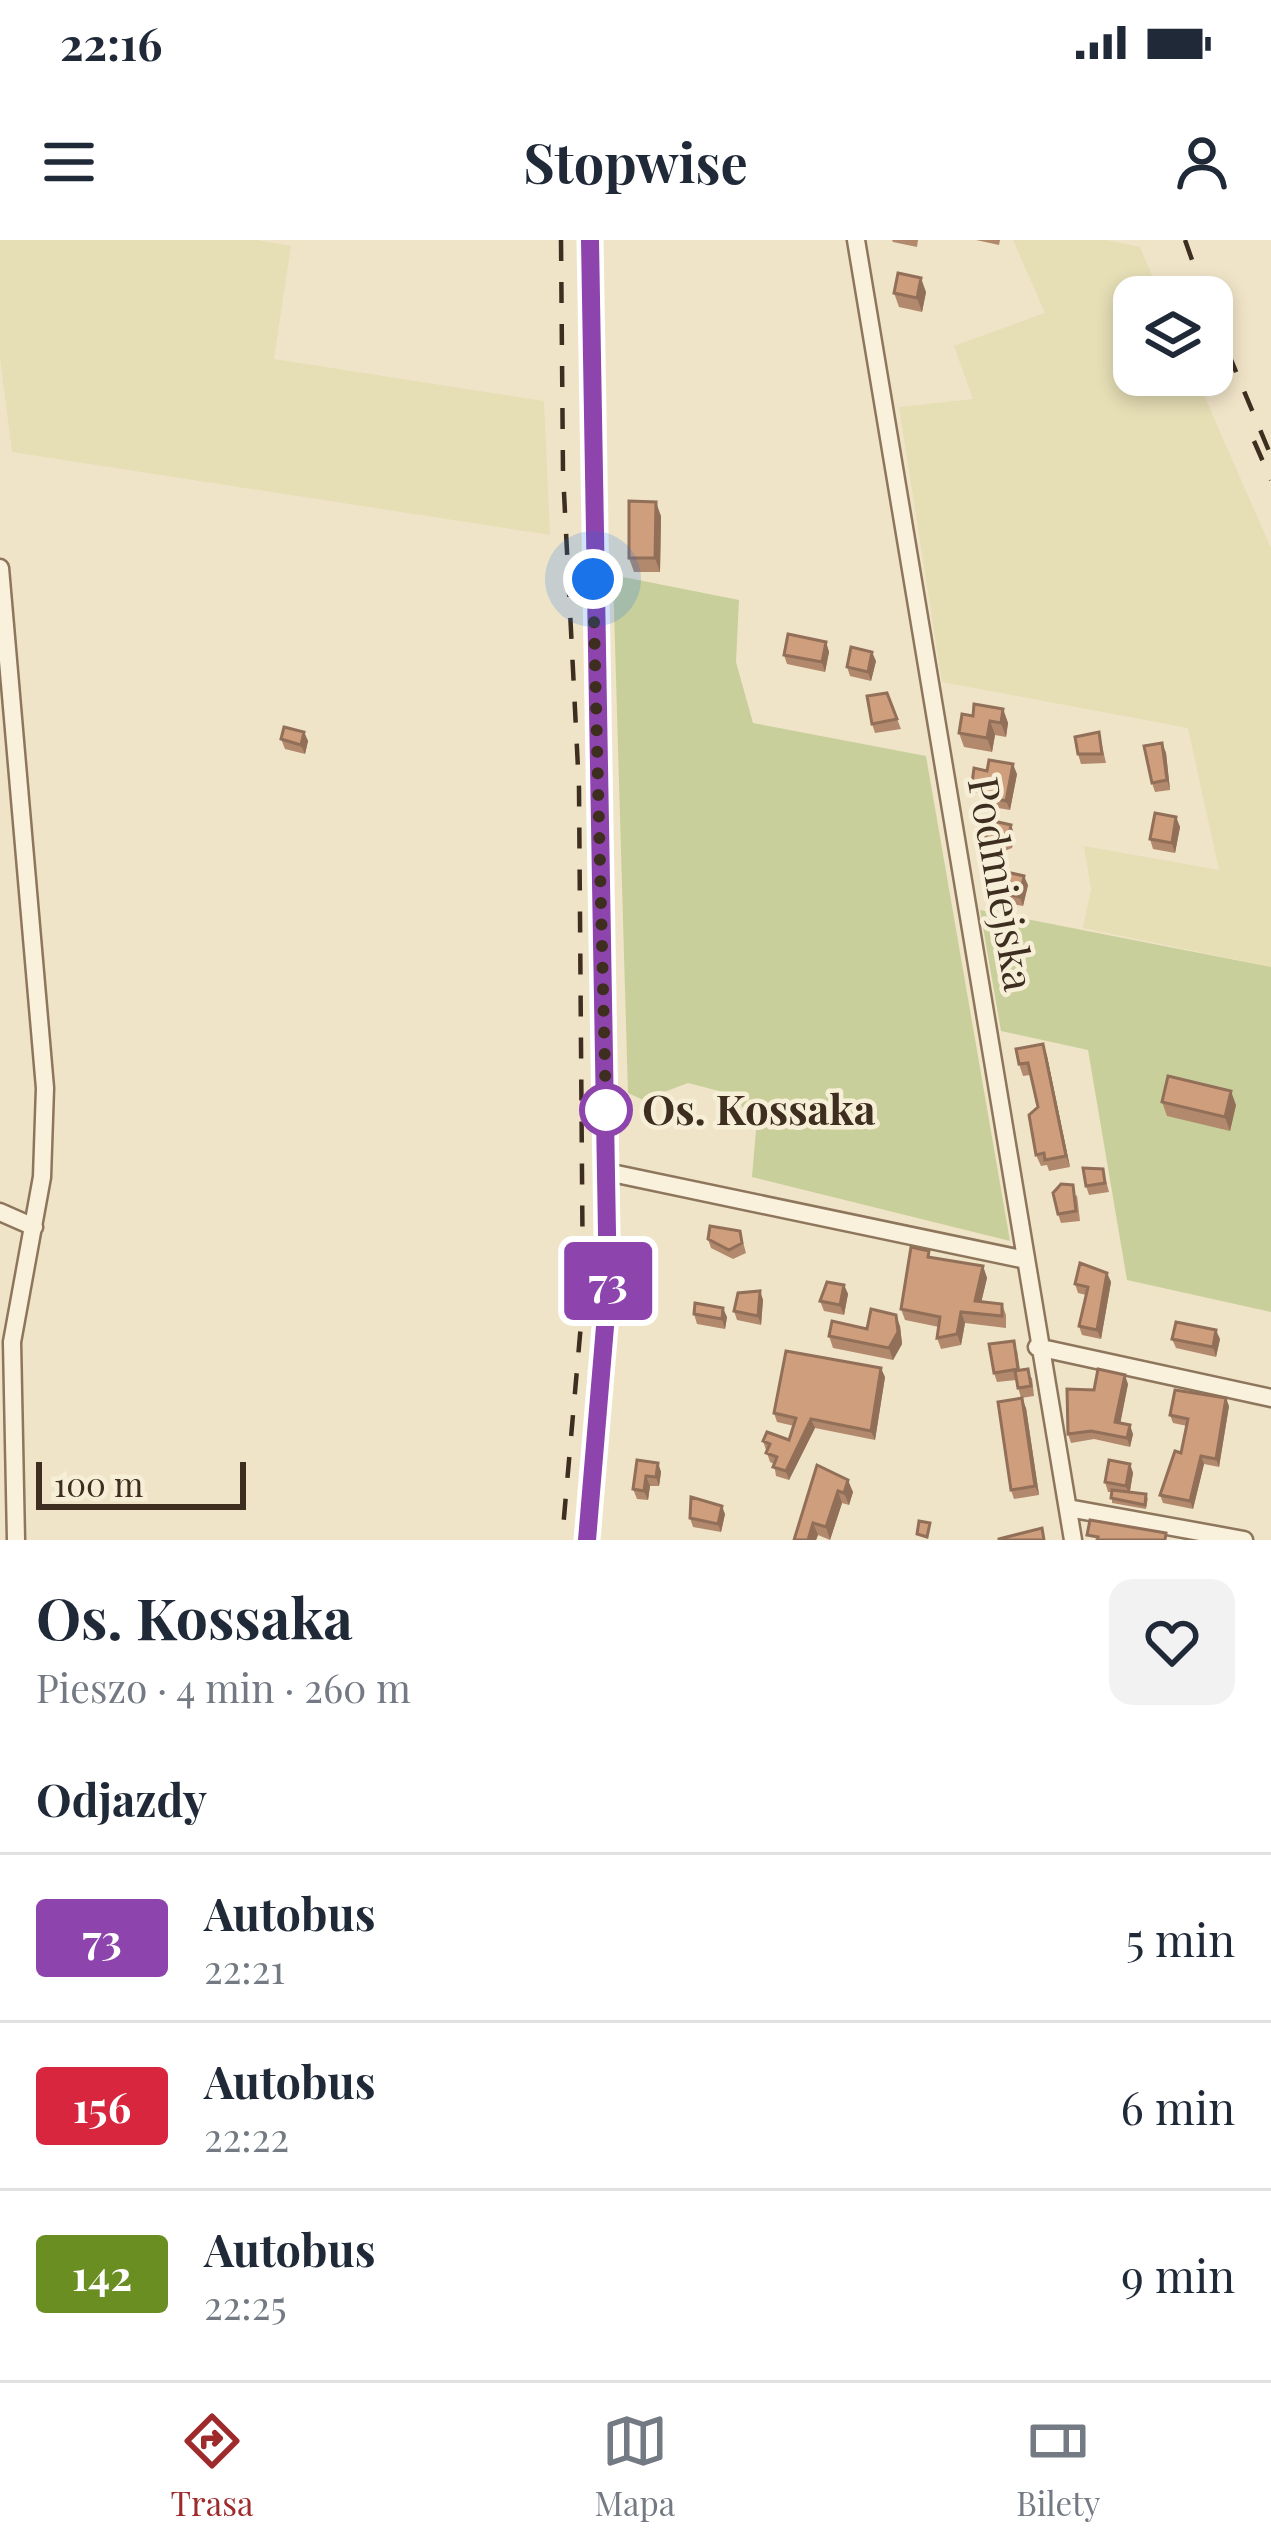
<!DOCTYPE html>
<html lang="pl">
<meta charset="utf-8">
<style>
body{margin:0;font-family:"Playfair Display",serif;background:#f2f2f3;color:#1f2937;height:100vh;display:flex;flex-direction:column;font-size:45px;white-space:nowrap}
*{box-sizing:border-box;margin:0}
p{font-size:39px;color:#747a83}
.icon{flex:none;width:66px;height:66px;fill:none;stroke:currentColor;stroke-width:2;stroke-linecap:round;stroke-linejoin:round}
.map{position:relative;height:1300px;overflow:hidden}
.details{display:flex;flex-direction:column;background:#fff;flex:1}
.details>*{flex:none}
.badge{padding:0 24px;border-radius:9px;font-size:42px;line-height:78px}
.tools{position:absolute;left:1113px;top:36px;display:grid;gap:24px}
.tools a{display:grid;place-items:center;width:120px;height:120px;border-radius:24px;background:#fff;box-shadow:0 6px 18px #0003;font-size:60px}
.scale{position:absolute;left:36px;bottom:30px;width:210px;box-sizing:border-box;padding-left:12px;border:6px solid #3d2e20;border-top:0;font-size:33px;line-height:42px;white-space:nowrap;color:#3d2e20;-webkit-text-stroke:9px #f7eed8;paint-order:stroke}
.you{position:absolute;width:60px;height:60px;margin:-30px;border:9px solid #fff;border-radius:50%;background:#1a73e8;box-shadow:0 0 0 18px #1a73e833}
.map>.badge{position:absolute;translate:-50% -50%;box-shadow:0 0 0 6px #fff}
h2{padding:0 36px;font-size:45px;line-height:108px}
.round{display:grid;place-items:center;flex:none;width:126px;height:126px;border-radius:24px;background:#f2f2f3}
.headline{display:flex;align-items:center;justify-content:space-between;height:204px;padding:0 36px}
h1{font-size:57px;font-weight:700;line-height:90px}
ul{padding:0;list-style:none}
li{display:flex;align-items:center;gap:36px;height:168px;padding:0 36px;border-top:3px solid #e0e1e3}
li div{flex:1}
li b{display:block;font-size:45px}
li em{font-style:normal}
li .badge{min-width:132px;font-weight:700;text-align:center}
.status{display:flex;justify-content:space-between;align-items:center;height:84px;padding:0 60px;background:#fff;direction:ltr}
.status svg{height:33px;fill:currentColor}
header{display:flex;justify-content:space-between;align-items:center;height:156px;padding:0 36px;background:#fff;font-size:54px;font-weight:700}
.menu{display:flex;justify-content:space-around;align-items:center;height:168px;border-top:3px solid #e0e1e3;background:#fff;font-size:33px;color:#747a83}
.menu a{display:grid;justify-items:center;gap:6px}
.menu .on{color:#9e2a2b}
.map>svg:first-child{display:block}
.farmland{fill:#e6deb5}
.green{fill:#c9cf9b}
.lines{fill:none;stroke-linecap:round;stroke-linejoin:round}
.minor-casing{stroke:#8d765c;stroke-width:21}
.minor{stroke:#faf1dc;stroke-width:16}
.rail{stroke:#3d2e20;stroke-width:4.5;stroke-dasharray:21 21;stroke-linecap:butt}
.wall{fill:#b2896c}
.shaded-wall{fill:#916f58}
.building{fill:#cf9f7d;stroke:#916f58;stroke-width:3}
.line-casing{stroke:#fff;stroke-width:27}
.line{stroke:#8e44ad;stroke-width:18}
.walk{stroke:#3d2e20;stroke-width:12;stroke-dasharray:0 21.6}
.stop-dot{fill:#fff;stroke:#8e44ad;stroke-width:6}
.labels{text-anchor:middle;stroke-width:9;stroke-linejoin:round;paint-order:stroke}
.street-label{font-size:42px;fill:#3d2e20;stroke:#f7eed8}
.stop-label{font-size:42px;font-weight:bold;fill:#3d2e20;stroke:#f7eed8;text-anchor:start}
</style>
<div class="status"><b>22:16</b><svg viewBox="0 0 49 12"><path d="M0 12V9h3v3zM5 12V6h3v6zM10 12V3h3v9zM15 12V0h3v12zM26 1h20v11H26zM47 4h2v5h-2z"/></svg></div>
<header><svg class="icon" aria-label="menu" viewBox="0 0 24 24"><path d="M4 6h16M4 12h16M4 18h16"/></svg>Stopwise<svg class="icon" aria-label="person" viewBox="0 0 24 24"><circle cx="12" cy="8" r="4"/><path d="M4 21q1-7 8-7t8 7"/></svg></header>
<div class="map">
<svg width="1271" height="1300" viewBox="0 0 1271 1300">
<rect width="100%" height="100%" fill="#f0e4c8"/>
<path class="farmland" d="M0,0h257l34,6 -17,113 270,42 6,134 -538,-83 -12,-94z
M1013,0h94l33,7 21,50h-27v78h61l76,173v419l-188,-39 8,-39 -7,-43 135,24 -31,-142 -246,-46 -43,-275 74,-8 -19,-53 91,-33z"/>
<path class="green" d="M613,335l126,25 -3,62 17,61 173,33 84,485 -258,-64 4,-47 -15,-25 -18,-13 -35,-9 -45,17 -15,-7z
M980,670l291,57v345l-144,-32 -39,-230 -87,-19z"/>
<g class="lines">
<g class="minor-casing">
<path id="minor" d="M856,0l217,1300
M0,328l45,520 -3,89 -30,165 4,198
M607,932l419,88
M0,972l34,15
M1037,1107l234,51
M1068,1268l176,32
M587,1300l21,-249 -19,-1051"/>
</g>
<use href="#minor" class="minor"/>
<path class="rail" d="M561,0l2,233 16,315 4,513 -21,239
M1185,0l20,57
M1212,74l59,142
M1254,201l17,39"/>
</g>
<path class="wall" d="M892,0h26l-1,7 -24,-5z
M976,0h24l-1,5z
M926,52l-4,20 -23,-5 -5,-14z
M661,276l-1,56h-26l-5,-14z
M826,402l3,10 -4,20 -38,-8 -3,-9z
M876,421l-5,20 -21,-5 -3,-9z
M887,453l14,36 -26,4 -3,-9z
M1003,469l5,14 -2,14 -11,-2 -3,17 -28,-5 -5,-14 14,-17z
M304,492l4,9 -3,13 -20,-5 -4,-10z
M1099,492l7,31 -25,1 -3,-10z
M1162,503l4,10 4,37 -15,2 -3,-9z
M1017,534l-7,36 -24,-4 -3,-12 -8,-2 -3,-9z
M1176,577l4,10 -5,26 -22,-4 -3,-10z
M1011,585l3,9 -2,14 -10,4 -2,8 -13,-3 -3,-9z
M1028,645l-5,21 -26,-5 -4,-10z
M1043,804l4,12 23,111 -21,4 -2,-6 -6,1 -5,-11 2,-48 -8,-32 -7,1 -4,-12z
M1162,862l74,3 -6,26 -63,-15z
M1103,929l6,23 -20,3 -3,-9z
M1077,955l3,26 -19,2 -3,-9z
M740,991l6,22 -13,6 -22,-11 -3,-9z
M931,1017l52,9 4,12 -6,23 21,3 4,11v13l-41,-5 -4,22 -20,4 -4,-11 2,-11 -34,-7 -4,-11z
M1107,1033l4,9 -10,57 -19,-4 -3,-9 7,-31 -8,-2 -3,-9z
M844,1045l4,9 -4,21 -20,-4 -4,-10z
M760,1051l3,9 -2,25 -24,-5 -3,-9z
M694,1074l33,3 -2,12 -28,-5z
M900,1086l2,18 -9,16 -60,-12 -4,-12 38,-7z
M1172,1099h48l-4,18 -40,-9z
M1017,1110l3,20 12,8 2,18 -13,2 -5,-18 -19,2 -3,-9z
M885,1137l-10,63 -60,-12 -26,52 -13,-4 -2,-12 -4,-2 -7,-21 26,-1 5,-14 -17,-4 -3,-9z
M1128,1144l-8,39 13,11 -3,13 -36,-8 -23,4 -3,-9 26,-44z
M1229,1166l-10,61 -15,-3 -11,45 -30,-6 -3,-8 21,-42 6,-27 -14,-3 -3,-8z
M1026,1168l13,87 -25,4 -3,-9z
M658,1223l3,9 -2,14h-9l-2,14 -11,-1 -4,-10z
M1130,1224l3,9 -3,19 18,6 -2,11 -34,-6v-11h-4l-3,-10z
M817,1225l36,27 -4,13 -7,-2 -12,37 -12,-5 -2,5h-22z
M725,1274l-4,18 -28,-5 -3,-9z"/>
<path class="shaded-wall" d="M921,38l5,14 -4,20 -5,-14z
M656,262l5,14 -1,56 -5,-14z
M826,402l3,10 -4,20 -3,-10z
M872,412l4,9 -5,20 -3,-9z
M1003,469l5,14 -2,14 -5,-14z
M990,481l5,14 -3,17 -5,-14z
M304,492l4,9 -3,13 -4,-9z
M1162,503l4,10 4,37 -3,-10z
M1013,524l4,10 -7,36 -4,-9z
M1176,577l4,10 -5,26 -3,-10z
M1011,585l3,9 -2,14 -4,-10z
M1024,636l4,9 -5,21 -3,-9z
M1043,804l4,12 23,111 -4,-11z
M1231,851l5,14 -6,26 -5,-14z
M983,1026l4,12 -8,34 -4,-11z
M1107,1033l4,9 -10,57 -4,-9z
M844,1045l4,9 -4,21 -4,-10z
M760,1051l3,9 -2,25 -3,-9z
M723,1068l4,9 -2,12 -3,-10z
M961,1072l4,11 -4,22 -4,-11z
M896,1075l4,11 2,18 -9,16 -4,-12z
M1216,1090l4,9 -4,18 -3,-10z
M881,1128l4,9 -10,63 -4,-9z
M1125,1135l3,9 -9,46 -4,-8z
M1022,1158l4,10 13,87 -4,-9z
M1226,1158l3,8 -10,61 -3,-8z
M811,1179l4,9 -26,52 -3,-9z
M1130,1185l3,9 -3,13 -3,-9z
M1201,1216l3,8 -11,45 -3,-8z
M658,1223l3,9 -2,14 -3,-9z
M1130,1224l3,9 -4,22 -3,-9z
M646,1236l4,10 -2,14 -4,-9z
M848,1240l5,12 -4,13 -5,-12z
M838,1251l4,12 -12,37 -4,-13z
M722,1266l3,8 -4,18 -3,-8z
M813,1283l5,12 -2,5h-8z"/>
<path class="building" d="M898,33l23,5 -4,20 -23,-5z
M629,261l27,1 -1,56h-26z
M788,394l38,8 -4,20 -38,-7z
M851,407l21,5 -4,20 -21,-5z
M887,453l10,26 -25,5 -5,-28z
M974,464l29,5 -2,14 -11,-2 -3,17 -28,-5 3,-19 11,2z
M284,487l20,5 -3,13 -20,-6z
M1099,492l3,22h-24l-3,-17z
M1162,503l5,37 -15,3 -8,-37z
M989,520l24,4 -7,37 -23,-5 2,-11 -13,-2 2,-15 13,3z
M1155,573l21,4 -4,26 -22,-4z
M989,580l22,5 -3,13 -10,4 -1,8 -13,-2z
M998,630l26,6 -4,21 -27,-6z
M1043,804l23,112 -21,4 -1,-7 -8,2 -7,-40 9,-8 -10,-44 -9,1 -3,-15z
M1168,836l63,15 -6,26 -63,-15z
M1083,928l20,1 2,14 -19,3z
M1061,944l12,1 3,26 -18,3 -5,-21z
M710,986l30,5 2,12 -13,7 -21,-11z
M911,1007l18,4 -1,6 55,9 -8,35 27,3v12l-41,-4 -4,22 -20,4 3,-21 -39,-8z
M1080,1023l27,10 -10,57 -18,-4 9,-39 -13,-3z
M827,1042l17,3 -4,20 -20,-4z
M760,1051l-2,25 -24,-5 4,-18z
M695,1063l28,5 -1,11 -28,-5z
M871,1069l25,6 2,17 -9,16 -60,-12 3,-15 35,8z
M1176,1082l40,8 -3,17 -41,-8z
M1014,1101l4,28 -24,4 -5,-29z
M786,1111l95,17 -10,63 -60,-12 -25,52 -13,-4 4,-10 -11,-4 4,-9 -7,-3 4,-9 22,8 7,-22 -22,-5z
M1028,1129l3,17 -13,2 -3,-17z
M1098,1129l27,6 -10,47 15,3 -3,13 -36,-7 -23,3 -1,-45 27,1z
M1175,1150l51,8 -10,61 -15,-3 -11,45 -30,-6 15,-44 6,2 7,-34 -18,-4z
M1022,1158l13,88 -24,4 -13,-88z
M637,1220l21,3 -2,14 -10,-1 -2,15 -11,-2z
M1109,1220l21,4 -4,22 -21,-4z
M817,1225l31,15 -4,13 -6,-2 -12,36 -13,-4 -5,17h-14z
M1112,1250l34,4 -1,11 -34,-7z
M691,1257l31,9 -4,18 -28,-6z
M1090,1280l76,13 -1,7h-68l1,-3 -11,-2z
M919,1281l11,2 -3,14 -10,-3z
M1042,1288l2,12h-45v-1z"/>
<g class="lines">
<g class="line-casing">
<path id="line" d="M587,1300l21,-249 -18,-1051"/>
</g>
<use href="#line" class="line"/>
<path class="walk" d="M593,339l13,531"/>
</g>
<circle class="stop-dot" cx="606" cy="870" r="24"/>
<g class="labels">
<g class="street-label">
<text transform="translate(1001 644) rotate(80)" y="15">Podmiejska</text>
</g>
<g class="stop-label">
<text x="642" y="885">Os. Kossaka</text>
</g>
</g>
</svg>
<div class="tools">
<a><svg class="icon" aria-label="layers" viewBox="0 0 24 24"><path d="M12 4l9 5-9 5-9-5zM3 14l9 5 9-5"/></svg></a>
</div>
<div class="scale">100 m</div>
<div class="you" style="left:593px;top:339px"></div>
<b class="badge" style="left:608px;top:1041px;background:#8e44ad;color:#fff">73</b>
</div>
<section class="details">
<div class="headline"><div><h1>Os. Kossaka</h1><p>Pieszo · 4 min · 260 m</p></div><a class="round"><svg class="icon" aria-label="heart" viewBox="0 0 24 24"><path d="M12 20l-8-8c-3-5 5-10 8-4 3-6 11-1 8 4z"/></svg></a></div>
<h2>Odjazdy</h2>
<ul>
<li><span class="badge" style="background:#8e44ad;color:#fff">73</span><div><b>Autobus</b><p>22:21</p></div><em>5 min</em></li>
<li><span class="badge" style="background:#d7263d;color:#fff">156</span><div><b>Autobus</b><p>22:22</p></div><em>6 min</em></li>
<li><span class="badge" style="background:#6b8e23;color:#fff">142</span><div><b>Autobus</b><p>22:25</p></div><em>9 min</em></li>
</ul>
</section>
<nav class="menu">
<a class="on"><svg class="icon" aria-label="directions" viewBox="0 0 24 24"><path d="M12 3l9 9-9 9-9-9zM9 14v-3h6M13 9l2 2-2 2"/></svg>Trasa</a>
<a><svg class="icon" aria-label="map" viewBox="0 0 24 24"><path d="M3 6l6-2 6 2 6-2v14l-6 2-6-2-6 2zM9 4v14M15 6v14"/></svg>Mapa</a>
<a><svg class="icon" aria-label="tickets" viewBox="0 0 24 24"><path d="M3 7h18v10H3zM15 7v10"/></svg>Bilety</a>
</nav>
